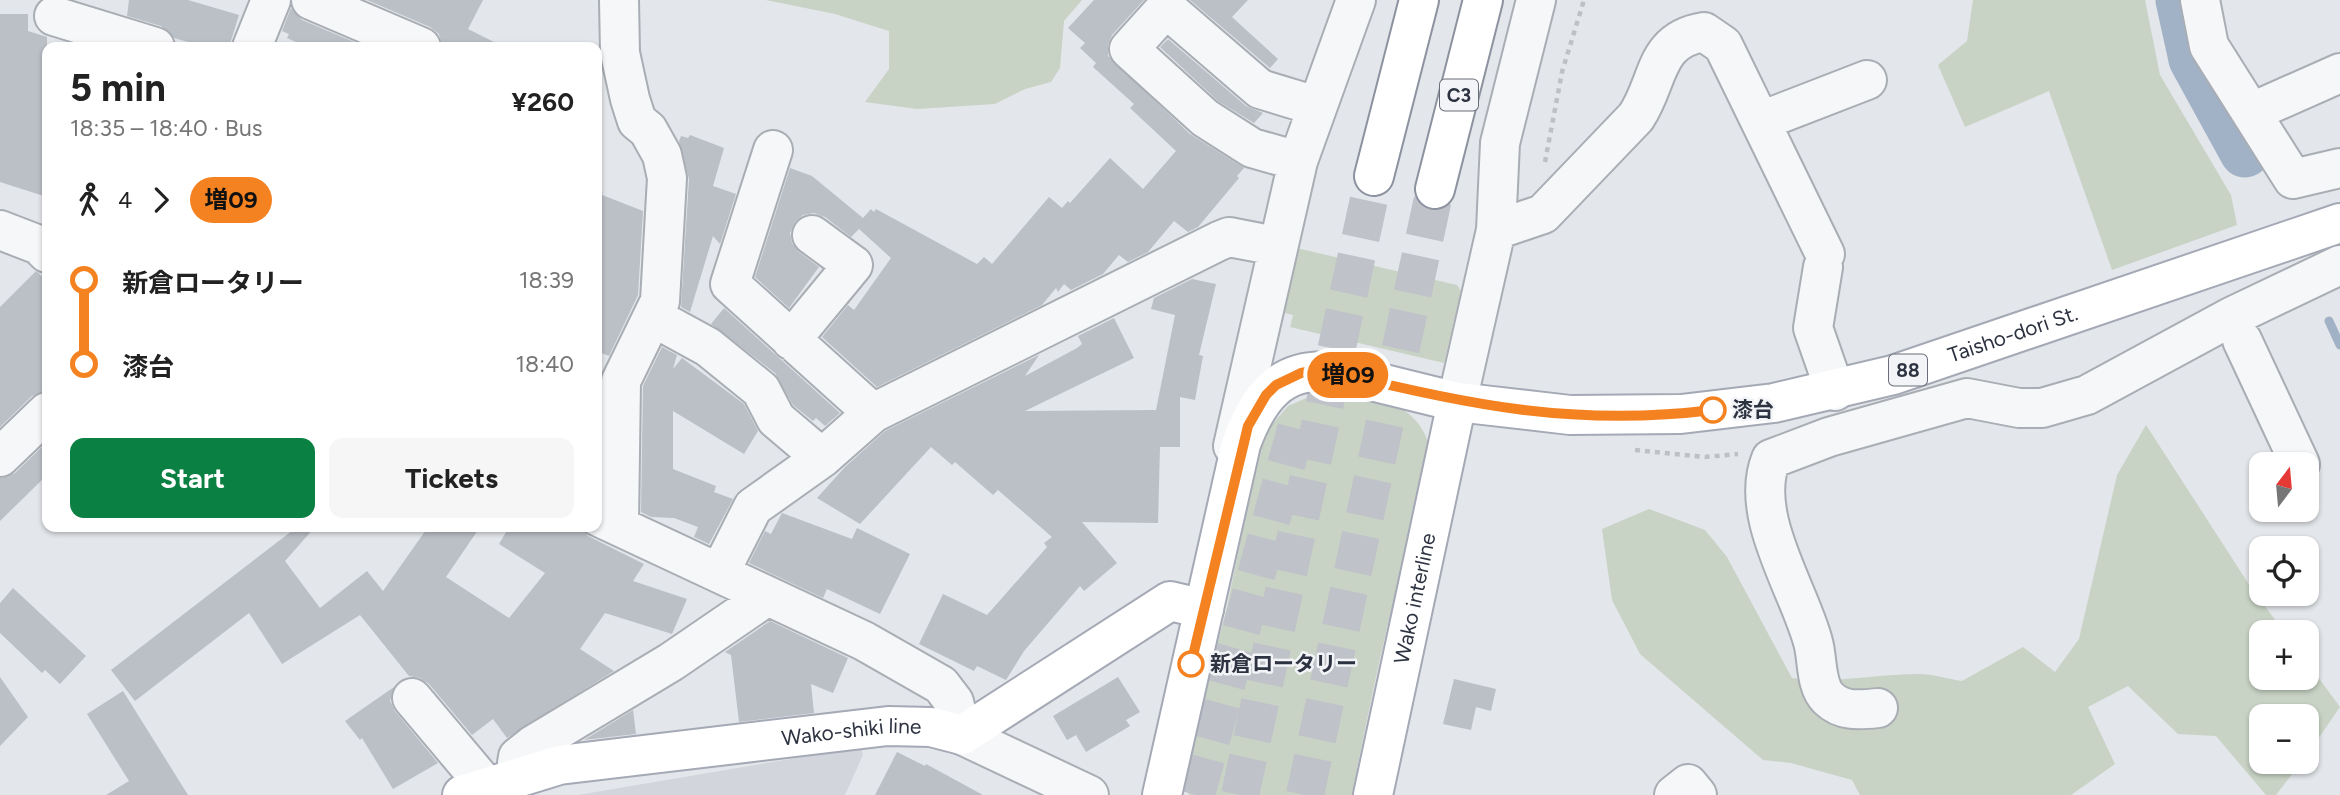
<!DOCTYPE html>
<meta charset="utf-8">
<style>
body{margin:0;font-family:Figtree,"Noto Sans JP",sans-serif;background:#f6f6f6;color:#222;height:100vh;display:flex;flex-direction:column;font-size:26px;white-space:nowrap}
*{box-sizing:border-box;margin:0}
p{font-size:23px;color:#767676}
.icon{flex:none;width:38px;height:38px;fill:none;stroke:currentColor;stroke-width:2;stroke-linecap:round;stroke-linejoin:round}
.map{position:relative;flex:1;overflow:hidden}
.sheet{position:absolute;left:42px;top:42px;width:560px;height:490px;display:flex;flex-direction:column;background:#fff;border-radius:14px;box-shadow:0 2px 5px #0004}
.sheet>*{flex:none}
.badge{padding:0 14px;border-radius:23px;font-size:24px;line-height:46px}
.needle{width:46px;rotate:16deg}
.buttons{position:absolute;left:2249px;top:452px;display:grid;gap:14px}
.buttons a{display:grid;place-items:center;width:70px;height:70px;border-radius:14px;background:#fff;box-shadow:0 2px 5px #0004;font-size:35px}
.map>.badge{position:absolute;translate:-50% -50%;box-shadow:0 0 0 4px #fff}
.legs{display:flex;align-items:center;gap:10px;height:77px;padding:0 28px;font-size:23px}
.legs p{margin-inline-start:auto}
.overview{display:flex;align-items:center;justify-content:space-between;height:119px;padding:0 28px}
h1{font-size:38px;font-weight:700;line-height:52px}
.cta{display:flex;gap:14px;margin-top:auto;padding:14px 28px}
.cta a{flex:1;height:80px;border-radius:14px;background:#0b8043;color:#fff;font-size:28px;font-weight:700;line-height:80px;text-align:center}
.cta a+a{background:#f6f6f6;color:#222}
ul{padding:0 28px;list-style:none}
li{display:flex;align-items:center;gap:24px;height:84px;font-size:26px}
li i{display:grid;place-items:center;width:10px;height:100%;margin:0 9px;background:currentColor}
li i::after{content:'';width:18px;height:18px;margin:-9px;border:5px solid;border-radius:50%;background:#fff}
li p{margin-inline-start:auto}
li:first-child i{background:linear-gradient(#0000 50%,currentColor 0)}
li:last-child i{background:linear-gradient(currentColor 50%,#0000 0)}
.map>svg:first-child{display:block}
.built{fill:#d2d5dc}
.green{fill:#c8d3c5}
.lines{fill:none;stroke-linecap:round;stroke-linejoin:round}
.stream{stroke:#a2b2c6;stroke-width:9}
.river{stroke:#a2b2c6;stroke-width:51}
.building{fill:#bbbfc6}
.highway-tunnel{stroke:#bfc2c8;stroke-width:38;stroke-dasharray:38 19;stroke-linecap:butt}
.minor-casing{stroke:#a9adb4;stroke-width:42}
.major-casing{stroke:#a4a9b5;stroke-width:42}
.highway-casing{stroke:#8c929f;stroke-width:42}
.path{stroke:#bec0c5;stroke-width:4.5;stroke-dasharray:5 5;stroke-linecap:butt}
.minor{stroke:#f6f7f9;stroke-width:38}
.major{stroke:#fff;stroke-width:38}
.highway{stroke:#fff;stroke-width:38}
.line-1-casing{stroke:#fff;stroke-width:16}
.line-1{stroke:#f58220;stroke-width:10}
.stop-1-dot{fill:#fff;stroke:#f58220;stroke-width:3.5}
.labels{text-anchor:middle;stroke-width:5;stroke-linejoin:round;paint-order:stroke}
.shield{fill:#f3f4f7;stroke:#686d78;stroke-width:2}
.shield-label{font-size:19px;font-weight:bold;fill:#2d3341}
.street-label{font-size:21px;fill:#2d3341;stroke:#f3f4f7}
.stop-label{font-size:21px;font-weight:bold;fill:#2d3341;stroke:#f3f4f7;text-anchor:start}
</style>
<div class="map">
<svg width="2340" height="795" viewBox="0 0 2340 795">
<rect width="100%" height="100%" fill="#e3e6ea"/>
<path class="built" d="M861,747l2,8 -18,40h-267z"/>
<path class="green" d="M766,0h316l-18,21 -4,47 -9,14 -26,7 -30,15 -78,5 -52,-7 24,-33v-38l-54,-17z
M1973,0h172l15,75 71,120 6,30 -125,45 -63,-179 -84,36 -27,-62 29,-24z
M1292,247l165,38 4,6 -17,72 -154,-36 3,-12 -16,-4z
M1325,390c39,-1 94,12 104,56 8,34 -32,142 -42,182 -13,55 -24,111 -35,167h-163l-4,-18 8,-42 34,-128 35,-171 26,-30z
M2146,425l104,161 34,46h-23v45h45l1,-15 33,45 -33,48 -1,-39h-45v45h41l-26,34h-10l-50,-59 -38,-2 -50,-48 -40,21 27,57 -44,31h-211l-8,-15 -61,-17 -28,-3 -123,-106 -28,-54 -10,-71 47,-20 56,21 22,27 65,121c43,6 84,-4 127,-4 14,0 29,5 43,7l61,-34 32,25 24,-33 38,-164z"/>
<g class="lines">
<path class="stream" d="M2329,321l11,24"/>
<path class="river" d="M2181,0l13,59 51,93"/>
</g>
<path class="building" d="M129,0h59l51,15 -10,32h-24l-31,-9 -13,-12 -34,-10z
M367,0h116l-15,29 36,18h-62l-3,-13 -9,-7z
M1094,0h50l-32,35 -4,10v11l82,78 54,34 -7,8 2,2 -41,49 -10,5 -14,-11 -26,31 -20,10 -9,-7 -16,19 -32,16 -7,-6 -6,8 -2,-4 -14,17 -165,82 -55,-50 26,-32 6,5 37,-52 -32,-29 -8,8 -26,-20 -11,-4 -11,2 -8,7 -5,11 2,10 7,9 20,15 -30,41 -34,-31 35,-109 22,8 51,42 8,-9 3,3 2,-3 101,55 7,-7 8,7 57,-67 13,11 6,-7 2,2 40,-45 33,31 33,-38 -46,-43 4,-4 -41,-37 3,-4 -16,-15 5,-5 -17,-15z
M1190,0h58l-16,17 46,42 -8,9z
M291,8l11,12 64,27h-59l-20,-9 2,-4 -7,-3z
M0,14h28v17l19,6v160l-47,-15z
M1168,39l78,67 17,7 -9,10 -36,-22 -58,-54z
M690,135l34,13 -11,38 23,8 -16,50 -7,-8 -23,76 -9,-5 8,-128 -10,-38 2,-5 7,2z
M597,193l46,18 -5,84 -29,61 -12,-5z
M36,271l11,10v110l-15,5 -32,31v-120z
M1192,279l24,5 -17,71 4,1 -8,44 -15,-3v50h-20l-2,76 -76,-1 35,41 -33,28 -4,-5 -56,65 -18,29 -29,-14 -3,5 -55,-27 24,-50 44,21 60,-68 -3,-4 8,-6 -54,-47 -5,5 -38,-33 -3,3 -21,-18 -71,77 -43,-26 28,-31 40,-36 154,-76 -14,21 52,-28 5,-4 -4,-8 36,-18 20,40 -109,53 131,-1 19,-95 -24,-6 3,-11z
M724,308l53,48 63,57 -15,13 -9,-8 -3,3 -20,-16 -18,-32 -64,-49z
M662,347l15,8 -4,14 9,-11 62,46 14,27 -14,23 -71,-43v58l43,17 -2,6 19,7 -24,45 -15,-7 4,-10 -24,-9 -23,-1 -10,-5 2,-126z
M47,442v33l-47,46v-43l15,-5z
M782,513l70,26 5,-11 53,26 -30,60 -53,-25 -4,9 -74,-35 16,-32 6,3z
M297,527h18l-30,34 35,47 47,-37 16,20 45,-64h52l-34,50 63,41 36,-45 -46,-29 10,-17h69l10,9 56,28 -11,17 54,18 -15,35 -67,-21 -25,36 34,22 -107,67 -14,-19 -21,16 -43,-51 -9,-6 -11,-2 -49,-61 -78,49 -33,-51 -114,88 -24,-31z
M13,588l73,68 -26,28 -15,-14 -3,3 -42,-40v-30z
M770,621l78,37 -15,35 -22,-9 3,29 -75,9 -8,-67 -6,-3z
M0,677l28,40 -28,29z
M1118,677l22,35 -14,8 4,6 -44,26 -10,-17 -9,5 -14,-24z
M1454,679l42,10 -5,22 -15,-4 -5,23 -28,-6z
M394,687l-4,14 5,10 43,52 -45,26 -31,-51 -2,2 -15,-19z
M123,691l65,104h-82l23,-14 -42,-67z
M633,710l3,24 -52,6z
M897,752l28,14 1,-2 57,31h-108z"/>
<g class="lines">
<path class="highway-tunnel" d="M1196,795l102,-373
M1240,795l134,-619
M1305,795l130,-606"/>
<g class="minor-casing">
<path id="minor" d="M311,0l110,47
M2200,0l9,46 84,133 47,-11
M54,16l101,31
M252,47l19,-47
M2252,112l88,-39
M1761,121l106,-41
M773,150l-43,134 143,129
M1298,161l-46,-13 -47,-30 -76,-69 37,-41 94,81 56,17
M0,230l39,15 8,8
M1496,230l47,-16 93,-97c24,-36 17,-77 68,-85l19,13 102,209
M1823,267l-10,61 22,63
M653,317l55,30 53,43 15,29 46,39
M791,340l62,-75 -41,-30
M2242,340l58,124
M1457,402l39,-172 4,-87 36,-143
M1233,446l65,-285 58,-161
M0,457l47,-45
M597,516l267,125 77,44 13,17 8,33 127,60
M619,525l2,-144 39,-80 7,-123 -5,-23 -14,-25 -11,-9 -7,-22 -10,-46 -1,-53
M720,572l33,-65 69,-49 51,-45 346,-172 10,-4 47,9
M412,698l74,88
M1878,708c-18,2 -36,4 -50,-10 -13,-13 -10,-39 -15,-56 -14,-53 -65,-127 -42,-183l58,-22 138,-39 52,10h23l45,-13 144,-78 109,-52
M522,774l-5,-11 1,-6 15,-12 138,-83 95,-65
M1674,795l14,-11 9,11"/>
</g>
<g class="major-casing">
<g id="major">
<path id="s1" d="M462,795l97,-30 329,-39 43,1 31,8 208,-134 34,8"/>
<path id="s2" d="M1162,795l79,-351c17,-46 39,-78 94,-72l122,30 113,13 111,-1 93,-11 119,-28 447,-152"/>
<path id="s3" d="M1373,795l84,-393"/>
</g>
</g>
<g class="highway-casing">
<path id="highway" d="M1374,176l45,-176
M1435,189l48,-189"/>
</g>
<path class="path" d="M1545,162l17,-90 22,-72
M1635,450l70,7 33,-3"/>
<use href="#minor" class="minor"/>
<use href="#major" class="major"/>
<use href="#highway" class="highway"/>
</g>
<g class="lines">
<g class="line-1-casing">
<path id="line-1" d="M1191,664l57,-238 18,-31 10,-10 25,-12 16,-3 18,2c132,33 241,55 378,38"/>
</g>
<use href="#line-1" class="line-1"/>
</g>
<g class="stop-1-dot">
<circle cx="1713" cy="410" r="12"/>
<circle cx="1191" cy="664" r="12"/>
</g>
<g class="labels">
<g class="shield">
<rect x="1440" y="79.5" width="38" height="31" rx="5"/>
<rect x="1889" y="354.5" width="38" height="31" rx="5"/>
</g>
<g class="shield-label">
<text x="1459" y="102">C3</text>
<text x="1908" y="377">88</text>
</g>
<g class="street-label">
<text dy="7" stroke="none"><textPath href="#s2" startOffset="1183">Taisho-dori St.</textPath></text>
<text dy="7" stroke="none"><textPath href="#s3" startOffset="201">Wako interline</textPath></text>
<text dy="7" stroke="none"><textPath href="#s1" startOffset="396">Wako-shiki line</textPath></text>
</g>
<g class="stop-label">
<text x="1732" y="417">漆台</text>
<text x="1210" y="671">新倉ロータリー</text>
</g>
</g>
</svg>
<div class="buttons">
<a><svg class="needle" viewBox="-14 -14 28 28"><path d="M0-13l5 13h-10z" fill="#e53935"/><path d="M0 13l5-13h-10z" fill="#767676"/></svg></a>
<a><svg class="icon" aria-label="locate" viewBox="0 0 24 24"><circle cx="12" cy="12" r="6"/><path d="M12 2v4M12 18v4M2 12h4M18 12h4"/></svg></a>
<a>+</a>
<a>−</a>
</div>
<b class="badge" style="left:1348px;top:375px;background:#f58220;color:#111">増09</b>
<section class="sheet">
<div class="overview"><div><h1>5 min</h1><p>18:35 – 18:40 · Bus</p></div><b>¥260</b></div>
<div class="legs"><svg class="icon" aria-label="walk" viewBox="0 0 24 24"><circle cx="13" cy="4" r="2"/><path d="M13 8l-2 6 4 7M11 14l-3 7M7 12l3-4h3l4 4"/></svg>4<svg class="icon" aria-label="forward" viewBox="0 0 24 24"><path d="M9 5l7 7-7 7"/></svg><b class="badge" style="background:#f58220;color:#111">増09</b></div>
<ul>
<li><i style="color:#f58220"></i><b>新倉ロータリー</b><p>18:39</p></li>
<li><i style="color:#f58220"></i><b>漆台</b><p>18:40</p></li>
</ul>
<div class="cta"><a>Start</a><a>Tickets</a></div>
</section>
</div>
